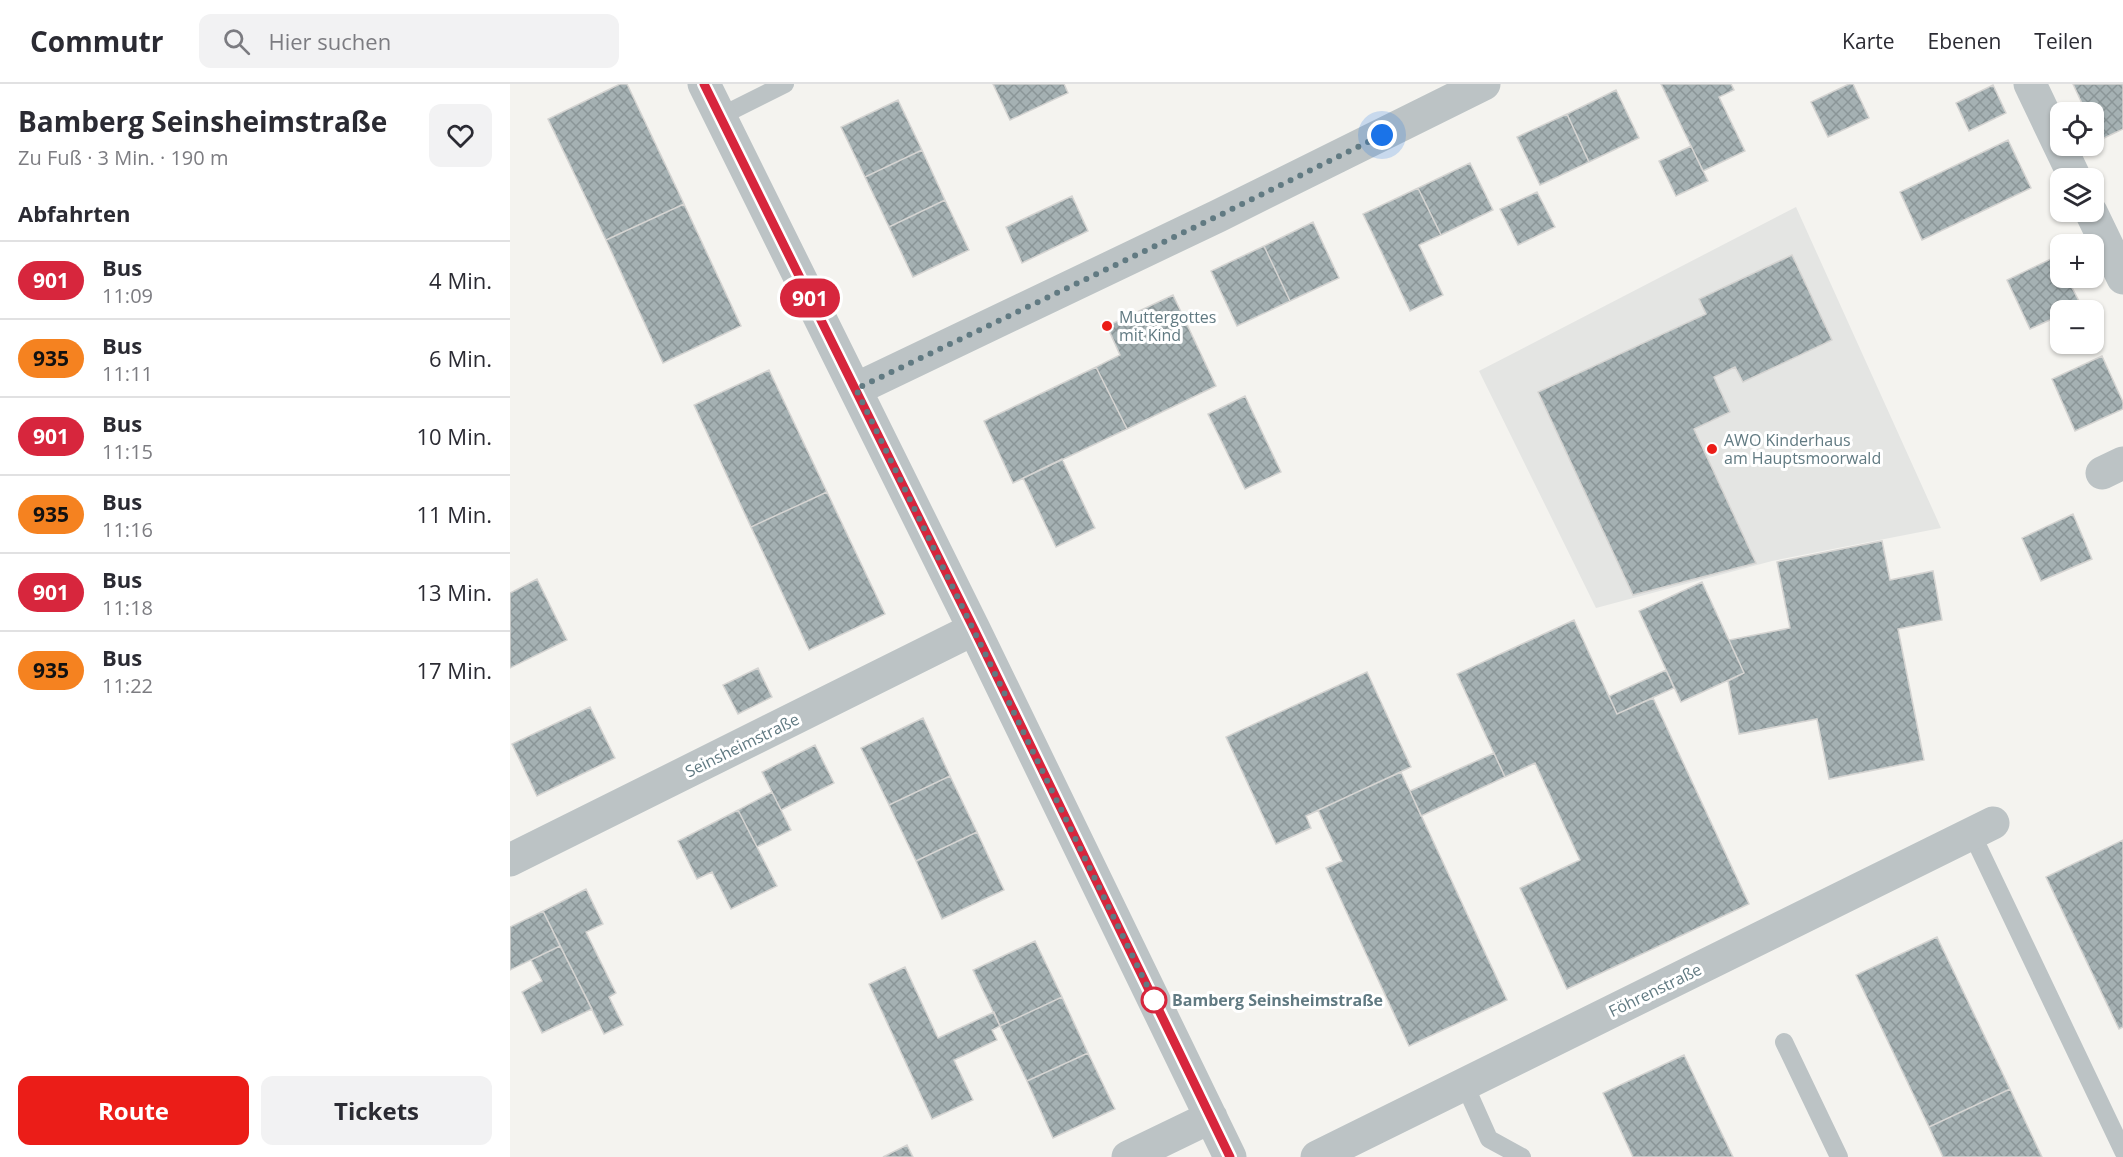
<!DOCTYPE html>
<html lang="de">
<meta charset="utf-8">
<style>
body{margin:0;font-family:"Open Sans",sans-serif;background:#f2f2f3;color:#2b2b33;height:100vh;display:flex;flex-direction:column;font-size:22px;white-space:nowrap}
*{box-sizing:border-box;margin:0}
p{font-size:20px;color:#7c7c81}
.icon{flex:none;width:33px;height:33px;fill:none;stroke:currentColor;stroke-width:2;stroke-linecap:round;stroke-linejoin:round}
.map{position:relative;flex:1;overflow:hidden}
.sheet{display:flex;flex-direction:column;background:#fff;width:510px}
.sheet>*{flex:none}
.badge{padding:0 12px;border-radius:20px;font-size:21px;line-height:39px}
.tools{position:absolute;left:1540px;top:18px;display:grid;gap:12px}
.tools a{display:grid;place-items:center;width:54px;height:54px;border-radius:12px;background:#fff;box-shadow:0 2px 4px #0004;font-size:30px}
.you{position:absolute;width:30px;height:30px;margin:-15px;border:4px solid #fff;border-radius:50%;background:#1a73e8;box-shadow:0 0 0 9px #1a73e833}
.map>.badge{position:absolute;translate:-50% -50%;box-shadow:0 0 0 3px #fff}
h2{padding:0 18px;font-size:22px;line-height:54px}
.round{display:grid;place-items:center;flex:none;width:63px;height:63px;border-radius:12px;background:#f2f2f3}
.head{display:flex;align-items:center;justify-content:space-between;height:102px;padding:0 18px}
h1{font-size:28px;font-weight:700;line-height:45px}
.primary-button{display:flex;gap:12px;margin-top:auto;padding:12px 18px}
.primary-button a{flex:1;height:69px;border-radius:12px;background:#eb1d18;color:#fff;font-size:24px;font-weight:700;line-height:69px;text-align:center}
.primary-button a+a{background:#f2f2f3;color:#2b2b33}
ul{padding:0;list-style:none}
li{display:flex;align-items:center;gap:18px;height:78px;padding:0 18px;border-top:2px solid #e1e1e2}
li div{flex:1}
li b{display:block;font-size:22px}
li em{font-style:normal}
li .badge{min-width:66px;font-weight:700;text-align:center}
header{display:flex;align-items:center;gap:36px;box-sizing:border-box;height:84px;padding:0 30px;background:#fff;border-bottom:2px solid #e1e1e2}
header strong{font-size:28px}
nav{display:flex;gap:33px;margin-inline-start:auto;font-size:21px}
.search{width:420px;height:54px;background:#f2f2f3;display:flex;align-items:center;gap:15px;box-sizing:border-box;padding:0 21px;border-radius:12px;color:#7c7c81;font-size:22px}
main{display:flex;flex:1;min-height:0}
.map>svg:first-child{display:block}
.built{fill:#e4e5e3}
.building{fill:url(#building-cross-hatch);stroke:#d5d4d2;stroke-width:1.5}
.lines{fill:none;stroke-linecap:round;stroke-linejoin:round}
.service{stroke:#bcc3c5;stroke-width:18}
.minor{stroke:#bcc3c5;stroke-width:33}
.line-casing{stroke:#fff;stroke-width:14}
.line{stroke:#d7263d;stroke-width:9}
.walk{stroke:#617a82;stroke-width:6;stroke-dasharray:0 10.8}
.poi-dot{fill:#eb1d18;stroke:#fff;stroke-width:2}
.stop-dot{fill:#fff;stroke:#d7263d;stroke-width:3}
.labels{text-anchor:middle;stroke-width:6;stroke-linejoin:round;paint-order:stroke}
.poi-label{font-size:16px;fill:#617a82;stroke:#fff;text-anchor:start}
.street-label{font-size:16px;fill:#617a82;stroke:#fff}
.stop-label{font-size:16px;font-weight:bold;fill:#617a82;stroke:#fff;text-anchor:start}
</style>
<header>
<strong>Commutr</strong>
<div class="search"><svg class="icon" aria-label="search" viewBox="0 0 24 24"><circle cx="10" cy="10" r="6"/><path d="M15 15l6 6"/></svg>Hier suchen</div>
<nav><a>Karte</a><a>Ebenen</a><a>Teilen</a></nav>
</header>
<main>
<section class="sheet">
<div class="head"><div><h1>Bamberg Seinsheimstraße</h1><p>Zu Fuß · 3 Min. · 190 m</p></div><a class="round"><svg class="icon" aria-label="heart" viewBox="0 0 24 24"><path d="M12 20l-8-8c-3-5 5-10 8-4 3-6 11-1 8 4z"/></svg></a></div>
<h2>Abfahrten</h2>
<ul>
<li><span class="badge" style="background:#d7263d;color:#fff">901</span><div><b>Bus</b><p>11:09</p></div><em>4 Min.</em></li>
<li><span class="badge" style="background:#f58220;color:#111">935</span><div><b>Bus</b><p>11:11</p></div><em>6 Min.</em></li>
<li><span class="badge" style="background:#d7263d;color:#fff">901</span><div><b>Bus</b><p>11:15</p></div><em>10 Min.</em></li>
<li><span class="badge" style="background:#f58220;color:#111">935</span><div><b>Bus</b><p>11:16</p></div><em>11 Min.</em></li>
<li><span class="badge" style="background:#d7263d;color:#fff">901</span><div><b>Bus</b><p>11:18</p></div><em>13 Min.</em></li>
<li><span class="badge" style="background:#f58220;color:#111">935</span><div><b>Bus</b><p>11:22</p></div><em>17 Min.</em></li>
</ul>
<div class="primary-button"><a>Route</a><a>Tickets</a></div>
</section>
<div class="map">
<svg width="1613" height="1073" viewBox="0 0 1613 1073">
<defs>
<pattern id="building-cross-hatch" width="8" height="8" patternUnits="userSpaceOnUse" patternTransform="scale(1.5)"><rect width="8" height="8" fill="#a5b1b3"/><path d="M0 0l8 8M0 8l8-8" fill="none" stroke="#8a9597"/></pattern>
</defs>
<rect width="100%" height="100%" fill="#f4f3ef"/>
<path class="built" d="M1286,123l145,321 -169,33 -176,47 -117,-237z"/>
<path class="building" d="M110,0h7l57,120 -78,36 -58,-121z
M483,0h71l4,9 -58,27z
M1151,0h70l3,6 -15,7 26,54 -42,20z
M1339,0h4l16,34 -41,19 -17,-35z
M1563,0h50v45l-23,11 -6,-12v-16h-8z
M1483,1l13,28 -37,18 -13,-28z
M1106,6l23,48 -50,24 -22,-48z
M388,16l24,50 -57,27 -24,-50z
M1057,30l22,48 -49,23 -23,-48z
M1498,56l23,48 -109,52 -22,-48z
M1181,62l17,35 -32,15 -17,-35z
M412,66l23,50 -56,27 -24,-50z
M960,79l23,47 -52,25 -23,-47z
M908,104l23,47 -22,10 24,50 -33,16 -47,-97z
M1027,108l18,35 -37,18 -18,-36z
M562,112l16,35 -66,32 -16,-36z
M435,116l24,50 -56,27 -24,-50z
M174,120l57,122 -78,37 -57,-123z
M803,138l26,56 -49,23 -26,-55z
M754,162l26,55 -53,25 -26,-55z
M1282,171l40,85 -89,42 -8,-15 -21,10 16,35 -36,17 62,134 -123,32 -95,-203 168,-78 -7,-15z
M1547,172l4,8v14h6l14,27 -11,5h-9v5l-31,14 -23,-49z
M663,211l43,91 -89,43 -31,-62 24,-12 -13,-29z
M1592,272l21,46v7l-48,22 -23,-52z
M586,283l31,62 -114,54 -29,-62z
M259,286l58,122 -76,35 -57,-122z
M735,312l36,76 -36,17 -37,-75z
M552,375l33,69 -39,19 -33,-69z
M317,408l58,122 -76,36 -58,-123z
M1563,430l19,45 -51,22 -19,-43z
M1372,457l8,39 43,-9 9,49 -44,9 26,131 -95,19 -12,-60 -78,15 -11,-53 16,-8 -15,-33 61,-12 -13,-66z
M27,495l30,61 -57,28v-75z
M1192,498l42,91 -63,29 -42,-91z
M1064,536l43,94 36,-16 96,206 -182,85 -47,-101 60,-28 -45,-97 -30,14 -48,-103z
M248,584l14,29 -34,17 -15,-29z
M1156,586l8,18 -57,26 -8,-18z
M857,588l44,95 -105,49 5,12 -35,16 -50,-107z
M80,623l25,51 -78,38 -25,-52z
M413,634l27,58 -61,29 -28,-57z
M305,661l19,38 -53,27 -19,-38z
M984,669l11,24 -84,39 -11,-25z
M891,688l106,228 -98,46 -83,-178 16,-7 -24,-51z
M440,692l27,56 -61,29 -27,-56z
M262,708l19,38 -34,17 -19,-37z
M228,726l39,76 -46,23 -19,-37 -15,7 -19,-38z
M467,748l27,58 -62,29 -26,-58z
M1613,756v187l-4,2 -73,-152z
M76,805l17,35 -17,8 30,61 -7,4 14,28 -19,9 -61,-123z
M33,827l17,35 -50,24v-43z
M1427,853l73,152 -81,38 -73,-152z
M525,857l27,56 -62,29 -27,-56z
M50,862l32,63 -50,24 -20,-41 20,-11 -11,-21z
M395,883l33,71 56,-26 6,14 -8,4 5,10 -43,20 19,40 -41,19 -63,-135z
M552,913l26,56 -61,28 -27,-55z
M578,969l27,56 -62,29 -26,-57z
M1174,971l49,102h-100l-30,-64z
M1500,1005l32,68h-99l-14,-30z
M397,1061l6,12h-30z"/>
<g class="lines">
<path class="service" d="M209,33l66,-33
M1462,750l151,317
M1274,958l55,115
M954,999l25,56 33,18"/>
<path class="minor" d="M194,0l270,545 256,528
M1520,0l45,94
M1581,128l32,66
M346,305l362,-173 266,-132
M1592,389l21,-10
M0,776l464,-231
M618,1073l83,-40
M807,1073l676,-334"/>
</g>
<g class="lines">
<g class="line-casing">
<path id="line" d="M194,0l270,545 256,528"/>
</g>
<use href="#line" class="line"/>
<path class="walk" d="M644,916l1,2 -299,-613 362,-173 164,-81"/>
</g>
<g class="poi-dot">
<circle cx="597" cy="242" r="6"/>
<circle cx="1202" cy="365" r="6"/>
</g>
<circle class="stop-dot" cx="644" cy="916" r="12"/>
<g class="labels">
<g class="poi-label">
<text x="609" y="239">Muttergottes<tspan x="609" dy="18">mit Kind</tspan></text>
<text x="1214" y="362">AWO Kinderhaus<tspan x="1214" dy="18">am Hauptsmoorwald</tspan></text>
</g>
<g class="street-label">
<text transform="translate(232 661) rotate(-26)" y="6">Seinsheimstraße</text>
<text transform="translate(1145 906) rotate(-26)" y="6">Föhrenstraße</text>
</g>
<g class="stop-label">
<text x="662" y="922">Bamberg Seinsheimstraße</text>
</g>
</g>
</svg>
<div class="tools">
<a><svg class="icon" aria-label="locate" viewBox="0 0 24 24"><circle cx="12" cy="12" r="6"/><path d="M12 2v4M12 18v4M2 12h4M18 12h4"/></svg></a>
<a><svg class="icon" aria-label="layers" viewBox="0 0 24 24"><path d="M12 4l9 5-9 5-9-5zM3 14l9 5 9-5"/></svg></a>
<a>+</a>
<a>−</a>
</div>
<div class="you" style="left:872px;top:51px"></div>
<b class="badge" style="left:300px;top:214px;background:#d7263d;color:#fff">901</b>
</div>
</main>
